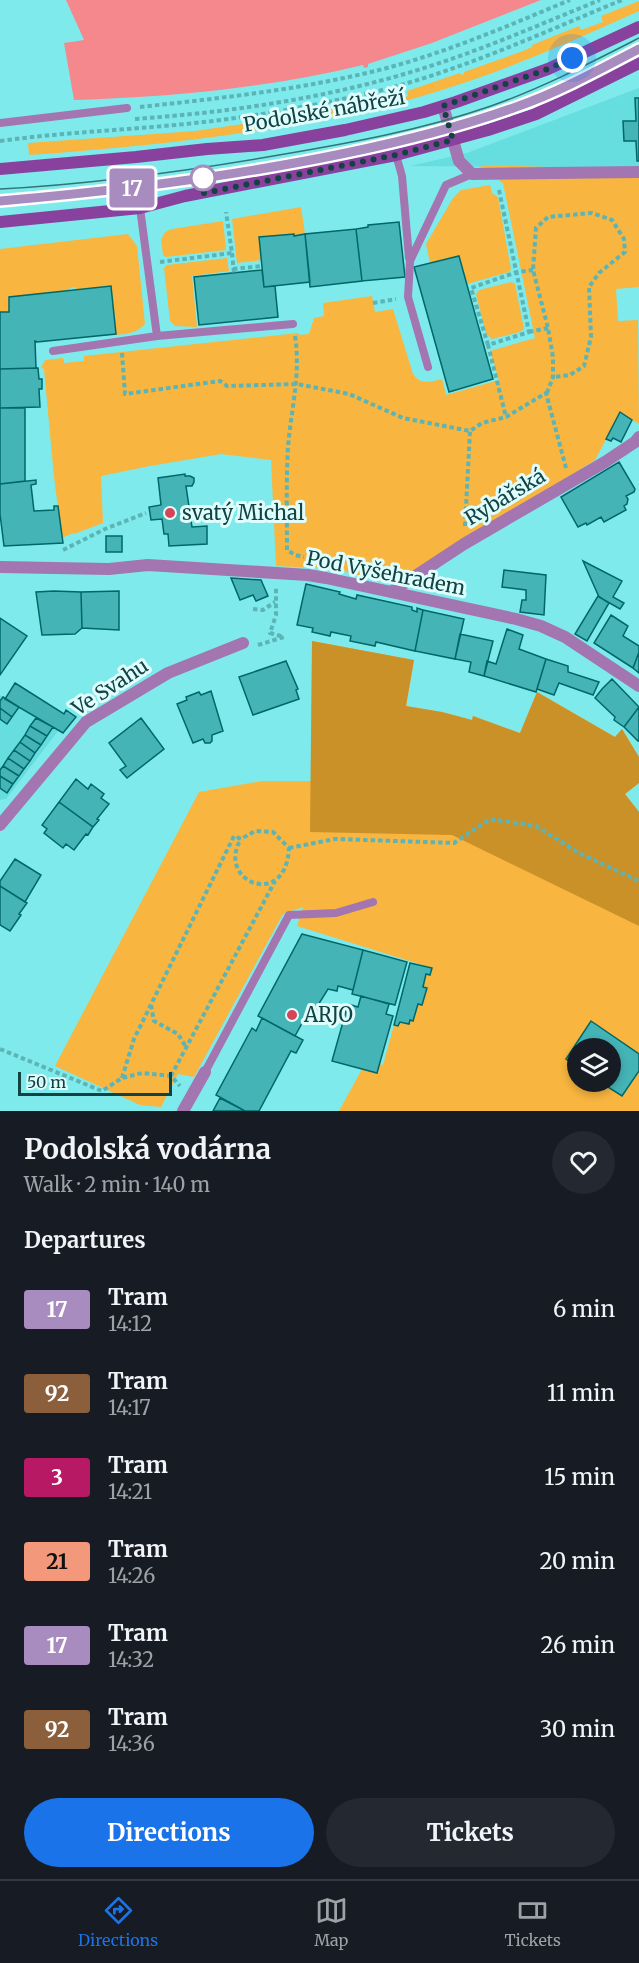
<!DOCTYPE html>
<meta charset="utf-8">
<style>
body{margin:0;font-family:Merriweather,serif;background:#242831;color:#f1f3f6;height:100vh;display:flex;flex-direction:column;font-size:22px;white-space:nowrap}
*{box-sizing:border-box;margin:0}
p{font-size:20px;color:#9ea1a6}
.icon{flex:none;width:33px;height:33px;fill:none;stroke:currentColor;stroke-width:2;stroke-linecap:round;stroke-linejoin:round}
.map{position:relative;height:1111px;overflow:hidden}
.sheet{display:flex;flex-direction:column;background:#171b24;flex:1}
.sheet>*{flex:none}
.badge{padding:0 12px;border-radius:4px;font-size:21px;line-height:39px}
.controls{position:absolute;left:567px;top:1038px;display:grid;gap:12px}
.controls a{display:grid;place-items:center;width:54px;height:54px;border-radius:50%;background:#171b24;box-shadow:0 3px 9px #0003;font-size:30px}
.scale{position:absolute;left:18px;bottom:15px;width:154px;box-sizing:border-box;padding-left:6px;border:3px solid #134243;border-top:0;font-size:16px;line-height:21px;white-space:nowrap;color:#134243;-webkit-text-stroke:4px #e0fdfd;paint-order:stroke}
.you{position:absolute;width:30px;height:30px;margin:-15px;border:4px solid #fff;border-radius:50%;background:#1a73e8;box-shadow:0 0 0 9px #1a73e833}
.map>.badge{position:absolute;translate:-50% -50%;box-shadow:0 0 0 3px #fff}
h2{padding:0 24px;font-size:22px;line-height:54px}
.round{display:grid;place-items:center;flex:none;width:63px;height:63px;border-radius:32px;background:#242831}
.head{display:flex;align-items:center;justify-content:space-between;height:102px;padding:0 24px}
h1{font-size:28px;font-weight:700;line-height:45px}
.button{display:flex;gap:12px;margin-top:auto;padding:12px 24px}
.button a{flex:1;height:69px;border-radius:36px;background:#1a73e8;color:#fff;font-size:24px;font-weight:700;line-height:69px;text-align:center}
.button a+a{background:#242831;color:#f1f3f6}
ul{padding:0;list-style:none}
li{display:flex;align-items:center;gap:18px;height:84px;padding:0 24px}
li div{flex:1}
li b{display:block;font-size:22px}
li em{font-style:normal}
li .badge{min-width:66px;font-weight:700;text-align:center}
.tabs{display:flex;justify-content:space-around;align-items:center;height:84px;border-top:2px solid #363941;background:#171b24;font-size:16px;color:#9ea1a6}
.tabs a{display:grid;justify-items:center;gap:3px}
.tabs .active{color:#1a73e8}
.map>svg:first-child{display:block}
.built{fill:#66dddf}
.green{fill:#f8b53f;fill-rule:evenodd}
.forest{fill:#ca9128}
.water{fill:#f5888d}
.building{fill:#44b4b7;stroke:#006769;stroke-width:1.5}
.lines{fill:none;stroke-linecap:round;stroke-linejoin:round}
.path{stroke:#5db4b6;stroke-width:4;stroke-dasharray:4.5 3;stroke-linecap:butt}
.lane{stroke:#a375b1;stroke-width:8}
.street{stroke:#a375b1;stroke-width:12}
.secondary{stroke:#88429d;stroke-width:12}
.tram{stroke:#337476;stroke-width:1.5}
.line-casing{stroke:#fff;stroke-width:14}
.line{stroke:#a88cbf;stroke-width:9}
.walk{stroke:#134243;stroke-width:6;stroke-dasharray:0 10.8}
.stop-dot{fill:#fff;stroke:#a88cbf;stroke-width:3}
.poi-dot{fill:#d64557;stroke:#e0fdfd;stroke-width:2}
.labels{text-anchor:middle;stroke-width:6;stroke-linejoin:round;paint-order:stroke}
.street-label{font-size:20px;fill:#134243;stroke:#e0fdfd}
.poi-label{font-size:20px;fill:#134243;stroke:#e0fdfd;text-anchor:start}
</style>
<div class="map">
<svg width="639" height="1111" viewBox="0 0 639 1111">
<rect width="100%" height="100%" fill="#7feaec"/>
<path class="built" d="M639,88v87l-90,-8 -139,-1 57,-13z
M0,695l58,36 -52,68 -6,1z"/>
<path class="green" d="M639,1v10c-88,40 -178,79 -273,99 -111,25 -224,37 -337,45l-1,-12 167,-12 101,-15 2,5 23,-4 -1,-6 64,-14 2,5 22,-6 -1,-5 53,-18 1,2 3,-1v-2l59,-21 9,-4v-2l47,-19 2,4 22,-8 -2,-6z
M485,165l64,2 90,8v112l-23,2 2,32 20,-1 1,104 -19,-11 -25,47 -169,107 -32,15 -13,-1 -46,-12 -59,-3 -5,-106 -50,-6 -71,12 -49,10 2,47 -29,11 -1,-1 -11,5 -8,-61 -10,-108 -3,-1 4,-8 18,-2 1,5 20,-2v-5l215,-23v2l10,-1 5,-16 10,-2 -1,-13 49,-7 3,16 18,-3 20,65c7,11 17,8 29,5l4,16 53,-15 -9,-29 45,-13 -32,-155 -23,-16z
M490,185l2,8 6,4 13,72 -2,3 -42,12 -8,-28 -29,7 -4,-19 27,-46 8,-8z
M301,207l4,27 -11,2 -1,-2 -34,3 2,23 -24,3 -5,-44z
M223,221l3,29 -60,7 -3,-2 -2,-15 4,-8 7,-3z
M128,234l9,12 8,78c-8,9 -18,10 -29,11l-5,-49 -35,4 -1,-3 -5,1 -1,3 -60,6v15h-9v-63z
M227,258l2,13 -37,5 5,51 -22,-1 -5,-5 -6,-53 3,-3z
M511,282l4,2 9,45 -4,3 -28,7 -6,-5 -10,-40 3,-4z
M312,641l102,19 -8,46 36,6 30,8 1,-4 47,17 17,-41 78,45 7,-8 17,28v26l-14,11 14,18v299h-300l23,-42 15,4 3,-9 3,1 11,-40 4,1 2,-4 9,2 1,-4 3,1 5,-17 4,1 5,-17 -4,-1 3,-13 4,1 2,-7 -135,-42 6,-19 -20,7 -89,163 -16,-3 -17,33 -21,-2 -85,-39 144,-274 63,-11h49zM578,1048h32v34h-32z"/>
<path class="forest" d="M312,641l102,19 -8,46 36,6 30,8 1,-4 47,17 17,-41 78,45 7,-8 17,28v26l-14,11 14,18v114l-187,-91 -142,-3z"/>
<path class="water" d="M66,0h475l-109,43 -64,21v3l-4,1 -1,-3c-96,23 -191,32 -289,35l-10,-57 20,-3z"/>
<path class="building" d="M635,98h4v63h-2l-1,-20h-12l-1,-20h13z
M399,222l6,55 -43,4 -6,-52 12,-2v-2z
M356,229l6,52 -52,6 -5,-53z
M294,234v2l11,-2 5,48 -46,5 -5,-50z
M459,256l34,123 -44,13 -35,-125z
M262,270l2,17 11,-1 3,31 -79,8 -5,-48z
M111,286l5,48 -79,8 -2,-1 1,27 -36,1v-57h9v-15z
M38,368l1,11h3v10h-3l1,18 -40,1v-39z
M0,408h25v73l-25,3z
M620,412l12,8 -11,22 -8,-4 -2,3 -5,-2z
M619,462l16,27 -1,3 -8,4 2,3 -1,5 -3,2 2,4 -22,12 -3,-5 -14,8 -1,-2 -8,4 -17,-30z
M185,474v2h5l4,2v4l-2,4h-6l6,41 15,-1v18l-38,2 -1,-12h-4l-2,-15 -11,1 -2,-13 12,-2 -3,-27z
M36,480v4l-5,1 3,26 20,-1v-4h4l5,37 -59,3 -4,-32v-30z
M106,536h16v16h-16z
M583,561l39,20 -9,16 11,6 -4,6 -21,-12z
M504,570l42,5 -2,40 -24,-3 2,-12h4v-10l-24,-3z
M231,578l30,2 7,16 -12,5 -3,-6 -13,5z
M306,584l34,8 -1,2 17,5 1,-4 55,12v3l5,2v-4l6,2 -8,41 -39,-9 -1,4 -25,-5 1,-5 -20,-4 -1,4 -18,-4 1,-4 -16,-3z
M54,591l27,1 1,36 -7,6 -33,1 -6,-43z
M119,591v39l-37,-2 -1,-36z
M598,596l11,7 -22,38 -12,-7z
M423,610l41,9 -9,40 -40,-8z
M611,615l17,11 -5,10 16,10v6l-6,16 -39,-25z
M0,618l27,18 -27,39z
M507,629l16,6 -4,14 27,10 -10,33 -52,-16 3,-15 9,3z
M460,634l33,7 -9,35 -15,-4 2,-10 -16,-3z
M639,652v21l-6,-5z
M546,659l22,7v6l31,10 -6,13 -34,-12 -5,12 -17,-6z
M286,661l12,28 -2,1 3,9 -46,16 -14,-38z
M612,679l27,28 -15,20 -10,-7 1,-3 -20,-19 7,-9z
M15,683l49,31 2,-4 10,7 -13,16 -58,-34z
M211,691l12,40 -11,4v6l-2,2h-5l-2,-4 -10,4 -16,-39 10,-4 -1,-3 13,-5 2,3z
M3,697l16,10 -7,10 -12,-9v-7z
M639,707v34h-1l-14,-14z
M0,708l12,9 -5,7 -7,-5z
M36,718l17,9 -6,9 -17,-10z
M141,718l23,31 -37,29 -7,-8 6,-4 -17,-23z
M30,726l17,10 -6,9 -16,-10z
M25,735l16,10 -6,8 -15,-11z
M20,742l15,11 -5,8 -16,-11z
M14,750l16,11 -6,8 -16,-11z
M8,758l16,11 -5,7 -16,-10z
M3,766l16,10 -6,8 -13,-8v-6z
M0,776l13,8 -6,9 -7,-5z
M76,779l12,10 3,-5 13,10 -3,4 8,6 -12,15 2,1 -6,7 -34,-25z
M59,802l34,25 -5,8 -2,-1 -12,16 -8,-6 -3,4 -19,-15 3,-4 -5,-4z
M15,859l26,16 -16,27 -25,-16v-5z
M0,886l27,17 -8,11 2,1 -11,16 -10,-6z
M302,934l61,16 -10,40 -15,-4 -1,5 -9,-2 -18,29 -4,-2 -11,20 -37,-20z
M363,950l44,12 -12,43 -43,-11z
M410,963l22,5 -2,7 -4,-1 -3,13 4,1 -5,17 -4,-1 -5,17 -3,-1 -1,4 -9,-2 -2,4 -4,-1z
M361,996l28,8 -3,10 7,2 -16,57 -45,-12 16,-57 10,3z
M262,1018l41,22 -7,13 -5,-2 -32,60h-14l-29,-16 36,-67 4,3z
M591,1021l48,33v17l-17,25 -22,-14h10v-34h-32v19l-12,-8z
M220,1098l25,13h-32z"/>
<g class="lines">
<path class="path" d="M140,107c82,-9 166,-18 247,-39 63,-17 123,-43 183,-68
M135,119c97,-7 193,-21 286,-50 61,-19 120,-45 179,-69
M0,141c65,-9 130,-11 195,-18 56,-6 111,-16 166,-28 91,-20 176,-60 261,-95
M499,190l30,142 -41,13 18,72
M232,253l2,20
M160,262l72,-9 -6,-41
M233,269l29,-3
M373,303l23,-4
M529,332l19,-4
M295,336c6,38 -4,74 -7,111 -2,34 -1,69 -1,103l8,5 9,2
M488,345l-17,-57 46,-16 16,-2
M122,353l3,41 95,-13 7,5 70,-2 52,10 54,24 67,13 12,-8 24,-6 40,-24 20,75
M547,393l6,-16v-20l-5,-29 -15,-58 3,-42 12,-11 44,-4 20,7 12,19 1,13 -26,21 -10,14 2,50 -7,29 -14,9 -17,2
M465,526l5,-95
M63,550l42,-21 41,-16
M253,609l10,1 12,-8
M258,645l26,-8 -14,-4 6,-18v-28
M289,848l46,-9 119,4 36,-24 46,7 43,27 60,28
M151,1005l3,16 24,13 8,13
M0,1049l102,42 20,-13 20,-5 29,3 9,10
M171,1076l104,-195
M122,1078l12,-39 100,-203 7,3 14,-8 18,1 16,16c-3,63 -74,33 -48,-9"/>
<path class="lane" d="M0,123l127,-15
M396,155l6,21 7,82
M140,208l17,128
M53,351l104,-15 136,-12
M428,367l-20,-70 2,-36 36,-76 26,-11
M205,1072l84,-157 47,-2 37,-11"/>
<path class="street" d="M443,106l16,55 13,13 167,-2
M0,567l109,2 39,-4 160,10 18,3 190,41 25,7 24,11 74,49
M391,592l73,-48 141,-82 30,-20 4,-5
M0,825l86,-103 82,-49 75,-30
M183,1111l22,-39"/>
<path class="secondary" d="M0,169l136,-12 71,-8 56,-4 82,-15 79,-18 32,-10 92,-33 91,-42
M0,222l140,-14 45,-12 211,-41 92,-25 48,-16 103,-51"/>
<path class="tram" d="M0,189c94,-5 187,-18 279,-34 71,-12 143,-25 212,-49 51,-18 99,-43 148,-68
M0,201c113,-10 225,-24 337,-46 61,-13 120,-27 179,-48 43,-15 83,-37 123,-58"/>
</g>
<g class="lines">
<g class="line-casing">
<path id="line" d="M0,201c116,-10 231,-24 346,-48 58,-12 114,-26 170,-46 43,-15 83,-37 123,-58"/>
</g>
<use href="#line" class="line"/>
<path class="walk" d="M203,178l-4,16 197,-39 57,-15 -10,-34 105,-37 24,-11"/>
</g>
<circle class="stop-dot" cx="203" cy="178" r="12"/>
<g class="poi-dot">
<circle cx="170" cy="513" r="6"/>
<circle cx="292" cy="1015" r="6"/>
</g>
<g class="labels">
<g class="street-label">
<text transform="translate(324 111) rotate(-10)" y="7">Podolské nábřeží</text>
<text transform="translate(505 497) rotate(-31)" y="7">Rybářská</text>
<text transform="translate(386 573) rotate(11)" y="7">Pod Vyšehradem</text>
<text transform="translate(110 687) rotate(-33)" y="7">Ve Svahu</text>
</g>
<g class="poi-label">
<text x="182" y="520">svatý Michal</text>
<text x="304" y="1022">ARJO</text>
</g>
</g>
</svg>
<div class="controls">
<a><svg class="icon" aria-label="layers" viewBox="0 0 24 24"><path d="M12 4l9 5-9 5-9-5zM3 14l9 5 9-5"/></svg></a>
</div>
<div class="scale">50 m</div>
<div class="you" style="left:572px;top:58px"></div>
<b class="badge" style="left:132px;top:188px;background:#a88cbf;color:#fff">17</b>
</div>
<section class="sheet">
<div class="head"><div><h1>Podolská vodárna</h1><p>Walk · 2 min · 140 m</p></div><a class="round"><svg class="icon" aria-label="heart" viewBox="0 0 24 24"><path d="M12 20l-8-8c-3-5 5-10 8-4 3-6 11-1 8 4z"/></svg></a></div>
<h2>Departures</h2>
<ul>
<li><span class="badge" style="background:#a88cbf;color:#fff">17</span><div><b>Tram</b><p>14:12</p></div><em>6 min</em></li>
<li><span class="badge" style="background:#8b5e3c;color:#fff">92</span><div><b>Tram</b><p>14:17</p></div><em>11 min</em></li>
<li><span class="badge" style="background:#b71965;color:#fff">3</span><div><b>Tram</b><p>14:21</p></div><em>15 min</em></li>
<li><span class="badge" style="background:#f3987b;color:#111">21</span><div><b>Tram</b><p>14:26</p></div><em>20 min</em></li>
<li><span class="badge" style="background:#a88cbf;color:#fff">17</span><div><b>Tram</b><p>14:32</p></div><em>26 min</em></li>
<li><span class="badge" style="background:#8b5e3c;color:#fff">92</span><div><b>Tram</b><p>14:36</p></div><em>30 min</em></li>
</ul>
<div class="button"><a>Directions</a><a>Tickets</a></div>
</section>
<nav class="tabs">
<a class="active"><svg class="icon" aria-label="directions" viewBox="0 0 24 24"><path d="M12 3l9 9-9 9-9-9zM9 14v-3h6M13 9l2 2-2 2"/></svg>Directions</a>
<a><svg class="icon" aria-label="map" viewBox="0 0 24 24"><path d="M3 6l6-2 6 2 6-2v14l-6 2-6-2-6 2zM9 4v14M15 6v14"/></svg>Map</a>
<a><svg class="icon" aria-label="tickets" viewBox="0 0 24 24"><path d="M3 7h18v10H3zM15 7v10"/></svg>Tickets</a>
</nav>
